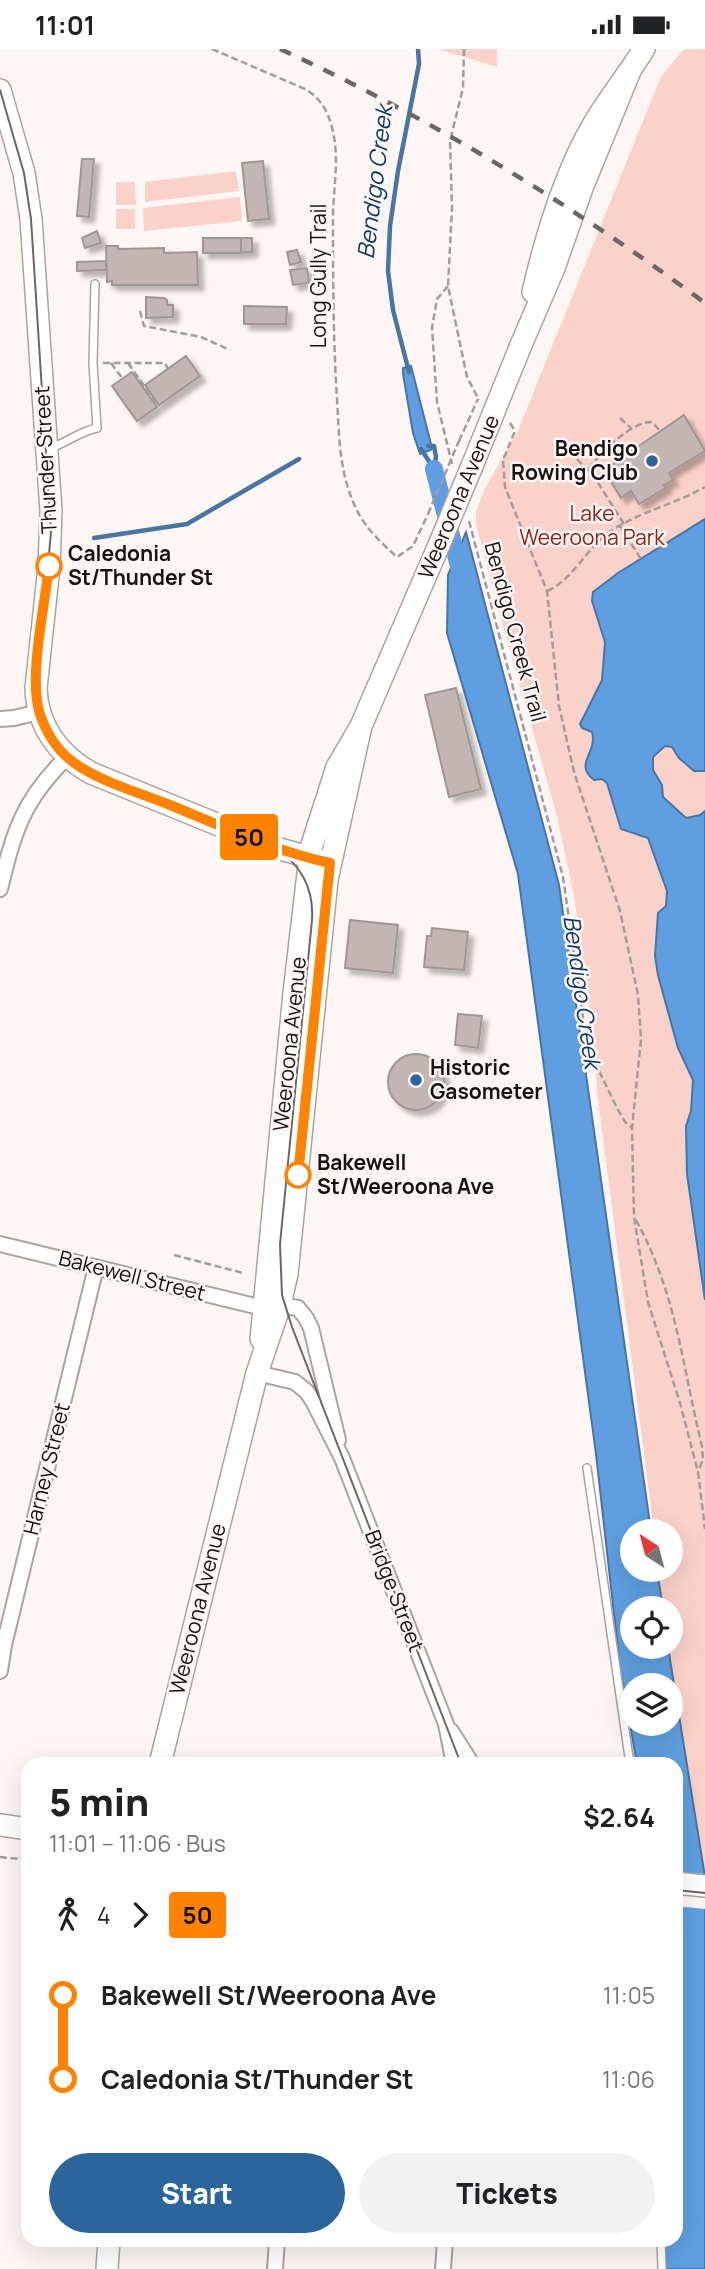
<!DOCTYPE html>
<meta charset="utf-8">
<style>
body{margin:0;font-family:Manrope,sans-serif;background:#f2f2f2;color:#202124;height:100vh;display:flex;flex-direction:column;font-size:26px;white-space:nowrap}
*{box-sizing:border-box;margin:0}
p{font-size:23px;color:#757577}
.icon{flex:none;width:38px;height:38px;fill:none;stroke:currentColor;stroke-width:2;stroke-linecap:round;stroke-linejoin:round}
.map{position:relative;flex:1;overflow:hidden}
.drawer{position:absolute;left:21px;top:1708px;width:662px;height:490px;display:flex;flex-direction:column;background:#fff;border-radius:21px;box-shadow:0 7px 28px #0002}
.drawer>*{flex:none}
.badge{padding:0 14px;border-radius:5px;font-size:24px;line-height:46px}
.needle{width:46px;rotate:324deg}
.tools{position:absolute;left:620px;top:1470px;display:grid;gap:14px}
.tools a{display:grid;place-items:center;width:63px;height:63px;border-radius:50%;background:#fff;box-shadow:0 7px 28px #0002;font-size:35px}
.map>.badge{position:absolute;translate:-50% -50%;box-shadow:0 0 0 4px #fff}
.legs{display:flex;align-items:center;gap:10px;height:77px;padding:0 28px;font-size:23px}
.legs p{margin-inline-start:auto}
.summary{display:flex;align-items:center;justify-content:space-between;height:119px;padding:0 28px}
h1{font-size:38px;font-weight:800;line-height:52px}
.cta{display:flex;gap:14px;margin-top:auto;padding:14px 28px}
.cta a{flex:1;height:80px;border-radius:42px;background:#2b659c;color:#fff;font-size:28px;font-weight:800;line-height:80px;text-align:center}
.cta a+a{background:#f2f2f2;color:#202124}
ul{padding:0 28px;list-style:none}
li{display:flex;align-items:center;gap:24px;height:84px;font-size:26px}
li i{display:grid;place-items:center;width:10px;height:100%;margin:0 9px;background:currentColor}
li i::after{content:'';width:18px;height:18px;margin:-9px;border:5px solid;border-radius:50%;background:#fff}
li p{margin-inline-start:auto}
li:first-child i{background:linear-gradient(#0000 50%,currentColor 0)}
li:last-child i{background:linear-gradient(currentColor 50%,#0000 0)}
.status{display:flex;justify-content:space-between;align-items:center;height:49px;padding:0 35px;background:#fff;direction:ltr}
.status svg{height:19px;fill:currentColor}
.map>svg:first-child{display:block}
.green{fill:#fad2ca}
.water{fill:#5f9fe1;stroke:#4975a3;stroke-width:2;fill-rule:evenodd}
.pier{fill:#fef6f5}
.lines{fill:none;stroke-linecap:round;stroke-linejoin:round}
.stream{stroke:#4975a3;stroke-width:4.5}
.canal{stroke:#5f9fe1;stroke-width:18}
.building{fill:#c3b6b4;stroke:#a29694;stroke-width:2;filter:url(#shadow)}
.lane-casing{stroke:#aea29f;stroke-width:10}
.street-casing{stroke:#aea29f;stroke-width:18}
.secondary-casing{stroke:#aea29f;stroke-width:24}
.path{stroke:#a29c9b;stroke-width:2.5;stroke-dasharray:7 3.5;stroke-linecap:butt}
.lane{stroke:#fff;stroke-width:7}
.street{stroke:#fff;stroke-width:14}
.secondary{stroke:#fff;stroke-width:21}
.tram{stroke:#6c6665;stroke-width:2}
.rail{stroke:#6c6665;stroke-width:4.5;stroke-dasharray:12 12;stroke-linecap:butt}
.secondary-bridge-casing{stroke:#aea29f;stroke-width:24;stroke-linecap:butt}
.path-bridge{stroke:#a29c9b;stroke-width:2.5;stroke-dasharray:7 3.5;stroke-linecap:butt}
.secondary-bridge{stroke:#fff;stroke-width:21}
.line-1-casing{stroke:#fff;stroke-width:16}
.line-1{stroke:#ff8200;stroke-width:10}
.poi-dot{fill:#2b659c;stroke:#fef6f5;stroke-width:2.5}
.stop-1-dot{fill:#fff;stroke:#ff8200;stroke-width:3.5}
.labels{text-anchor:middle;stroke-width:5;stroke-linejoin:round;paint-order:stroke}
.street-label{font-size:21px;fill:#161211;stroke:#fef6f5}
.poi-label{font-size:21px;font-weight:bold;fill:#161211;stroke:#fef6f5;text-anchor:end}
.park-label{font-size:21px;fill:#8c1f10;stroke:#fef6f5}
.stop-label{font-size:21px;font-weight:bold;fill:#161211;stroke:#fef6f5;text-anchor:start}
.water-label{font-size:23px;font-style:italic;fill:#0b3b65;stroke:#fef6f5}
</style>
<div class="status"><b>11:01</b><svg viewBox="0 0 49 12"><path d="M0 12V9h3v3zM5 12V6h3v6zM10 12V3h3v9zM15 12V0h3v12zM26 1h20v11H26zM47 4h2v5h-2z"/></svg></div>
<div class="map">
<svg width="705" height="2220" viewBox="0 0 705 2220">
<defs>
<filter id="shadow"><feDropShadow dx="5.5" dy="5.5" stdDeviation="2" flood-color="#0004"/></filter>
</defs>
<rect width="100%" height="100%" fill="#fef6f5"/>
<path class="green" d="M438,0h59v18z
M684,0h21v1828l-37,-230h2v-39h-7l-5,-38h12v-39h-16l-57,-439 -3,-51 -20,-145 -17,-80 -53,-186 -28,-106v-12l8,-22 33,-57 144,-357z
M236,122l3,20 -94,11v-20z
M116,133h19l1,23h-20z
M240,148l2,24 -98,10 -1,-23z
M116,160h19v20h-19z"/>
<path class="water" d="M411,317l21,82 -1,2 -11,4 -7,-21 -10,-59v-6z
M705,470v252h-11l-15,-13 -7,-11 -7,-1 -12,11v13l9,15 1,12 23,21 14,-3 5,-4v489l-18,-126 -1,-48 5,-15 2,-31 -15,-32 -20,-73 -3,-19 3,-43 8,-7 1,-15 -19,-53 -27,-9 -14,-46 -5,-4 -8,1c-21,-16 4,-27 -2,-48l-10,-4 -2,-4 22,-44 3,-38 -13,-41 1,-9 25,-19z
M466,483l93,353 92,646h-19v39h25l6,38h-31v39h36l37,230v392h-39l-1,-29h11v-476h-39l-17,-97 -24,-213 -78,-580 -71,-241 1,-58zM632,1636h38v39h-38z"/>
<path class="pier" d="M676,1825l29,3v32l-29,-3z"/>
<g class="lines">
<path class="stream" d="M409,323l-16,-62 -5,-39 2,-45 8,-55 21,-107 -1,-15
M428,397h6l2,11 -2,11
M421,400l13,20
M94,489l93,-14 112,-65"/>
<path class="canal" d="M434,420l28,109"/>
</g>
<path class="building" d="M82,110h12l-5,58 -12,-1z
M263,112l6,58 -21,2 -6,-58z
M97,182l4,12 -16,5 -3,-10z
M203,189h38v15h-38z
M241,189h11v14h-11z
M106,197h12v3l46,-1v5l33,-1 1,33h-86v-4l-5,1z
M297,201l4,12 -11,3 -3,-13z
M106,212v9l-29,1v-9z
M307,219l2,15 -16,2 -3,-15z
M146,248l18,1 3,2v5h6v12l-27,1z
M244,257l43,1 -1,17h-42z
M186,307l14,20 -41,29 -14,-20z
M132,323l25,35 -20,14 -25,-35z
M684,366l21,36 -36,22 4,7 -9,5 2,3 -27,16 -8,-13 -10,7 -17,-28z
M456,639l25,101 -32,8 -24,-102z
M350,871l48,5 -5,48 -48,-5z
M432,879l36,4 -4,38 -40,-3 3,-31h4z
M458,965l24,2 -4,32 -23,-3z
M388 1033a28 28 0 1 1 56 0a28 28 0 1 1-56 0Z"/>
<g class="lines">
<g class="lane-casing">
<path id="lane" d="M48,400c17,-5 32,-18 49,-21l-4,-65 2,-79
M587,1419l43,296
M661,2191l1,29"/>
</g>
<g class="street-casing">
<path id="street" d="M0,670l14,-1 25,-6
M0,840c14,-58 23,-89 67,-132
M0,1195l263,64
M280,1256l18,3 8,10 5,10 27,112
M257,1324l38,9 12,10 7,11 28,55 104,266 8,40
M0,1622l4,-26 92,-378
M451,1682l21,33
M275,2220l2,-29
M443,2220l2,-29"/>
</g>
<g class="secondary-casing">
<path id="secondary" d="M0,41l24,83 7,46 20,292 -2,56 -13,121c1,38 23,67 55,85l182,74 57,16
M533,243c13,-56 31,-117 60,-167 15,-26 35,-50 51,-76
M472,417l49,-121 33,-77 28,-80 48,-117
M261,1290l33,-346 17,-145 26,-81 24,-41 78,-181
M160,1715l97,-391 23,-68 7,-31 40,-394 34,-154
M0,1776l28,4
M676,1834l29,3
M107,2220l2,-29"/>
</g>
<path class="path" d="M212,0l93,40c17,10 24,24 28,43 6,26 1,53 0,80 0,62 0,125 4,187 2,34 2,68 15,100 9,25 26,41 45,58l16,-11 15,-32
M464,0l-1,39 -13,53 2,67 -4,78 19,91 12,23
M448,237l-11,13 -5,29 5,74 15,62
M140,262l4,15 57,11 29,13
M103,314h62l3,6
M111,314l11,15
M128,314l30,43
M620,369l11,10
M510,374l5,8 -12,29 2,27 42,104 12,115 15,66 46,139 18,84 3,44 -9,89 2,89 14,85 32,101 18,69 7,57
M459,392l19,-42
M577,410l18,19 29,46
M589,420c11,-16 43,-48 63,-47l9,10
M469,472l94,356 24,169 30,62 8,14 7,6
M620,477l21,33
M547,542c26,-11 40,-44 64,-60 28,-19 64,-27 94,-44
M636,1171c41,75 46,145 66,226l1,13 -5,13
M174,1206l69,18
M0,1808l28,3"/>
<use href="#lane" class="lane"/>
<use href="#street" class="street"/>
<use href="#secondary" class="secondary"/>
<path class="tram" d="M0,41l24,83 7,46 20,313 -15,166 7,24 16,26 16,15 26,14 172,70c28,16 41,42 39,73l-32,324 2,51 10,32 169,437
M676,1841l29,3"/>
<path class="rail" d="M280,0c151,69 292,156 425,254"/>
<g class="secondary-bridge-casing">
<path id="secondary-bridge" d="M439,496l33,-79"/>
</g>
<path class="path-bridge" d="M428,465l31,-73"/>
<use href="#secondary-bridge" class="secondary-bridge"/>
</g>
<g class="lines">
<g class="line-1-casing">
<path id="line-1" d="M49,517c-4,39 -21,113 -9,148 6,18 17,36 33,48 27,20 65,30 97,43 52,21 104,46 160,58l-32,312"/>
</g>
<use href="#line-1" class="line-1"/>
</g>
<g class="poi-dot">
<circle cx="652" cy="412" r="7"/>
<circle cx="416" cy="1031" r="7"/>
</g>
<g class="stop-1-dot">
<circle cx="49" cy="517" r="12"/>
<circle cx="298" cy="1126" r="12"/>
</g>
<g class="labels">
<g class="street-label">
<text transform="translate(319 227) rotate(-90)" y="7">Long Gully Trail</text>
<text transform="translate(46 411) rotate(-93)" y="7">Thunder Street</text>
<text transform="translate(459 448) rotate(-67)" y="7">Weeroona Avenue</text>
<text transform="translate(515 583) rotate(75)" y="7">Bendigo Creek Trail</text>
<text transform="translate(290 995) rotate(-84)" y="7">Weeroona Avenue</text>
<text transform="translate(132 1227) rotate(14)" y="7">Bakewell Street</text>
<text transform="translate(47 1420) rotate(-76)" y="7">Harney Street</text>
<text transform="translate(394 1542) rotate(69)" y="7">Bridge Street</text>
<text transform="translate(198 1560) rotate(-76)" y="7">Weeroona Avenue</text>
</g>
<g class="poi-label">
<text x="638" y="407">Bendigo<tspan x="638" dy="24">Rowing Club</tspan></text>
<text x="430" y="1026" text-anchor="start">Historic<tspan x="430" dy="24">Gasometer</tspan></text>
</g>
<g class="park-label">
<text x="592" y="472">Lake<tspan x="592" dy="24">Weeroona Park</tspan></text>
</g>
<g class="stop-label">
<text x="68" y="512">Caledonia<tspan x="68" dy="24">St/Thunder St</tspan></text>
<text x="317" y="1121">Bakewell<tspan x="317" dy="24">St/Weeroona Ave</tspan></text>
</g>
<g class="water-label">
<text transform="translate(375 133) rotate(-83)" y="8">Bendigo Creek</text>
<text transform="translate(582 943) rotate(82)" y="8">Bendigo Creek</text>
</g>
</g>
</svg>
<div class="tools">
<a><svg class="needle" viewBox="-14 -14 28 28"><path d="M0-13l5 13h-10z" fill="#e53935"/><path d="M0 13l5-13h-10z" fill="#757577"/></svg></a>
<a><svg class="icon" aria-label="locate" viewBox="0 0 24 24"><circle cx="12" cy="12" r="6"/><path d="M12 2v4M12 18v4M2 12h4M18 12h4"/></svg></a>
<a><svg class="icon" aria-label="layers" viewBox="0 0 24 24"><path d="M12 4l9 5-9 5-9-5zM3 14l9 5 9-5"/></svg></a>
</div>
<b class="badge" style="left:249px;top:788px;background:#ff8200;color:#111">50</b>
<section class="drawer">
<div class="summary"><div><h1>5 min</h1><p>11:01 – 11:06 · Bus</p></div><b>$2.64</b></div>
<div class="legs"><svg class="icon" aria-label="walk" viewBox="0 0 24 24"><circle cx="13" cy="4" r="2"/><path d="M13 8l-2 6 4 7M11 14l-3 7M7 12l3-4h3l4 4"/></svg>4<svg class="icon" aria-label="forward" viewBox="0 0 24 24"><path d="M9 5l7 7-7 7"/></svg><b class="badge" style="background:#ff8200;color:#111">50</b></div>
<ul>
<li><i style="color:#ff8200"></i><b>Bakewell St/Weeroona Ave</b><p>11:05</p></li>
<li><i style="color:#ff8200"></i><b>Caledonia St/Thunder St</b><p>11:06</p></li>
</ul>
<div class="cta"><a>Start</a><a>Tickets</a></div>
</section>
</div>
